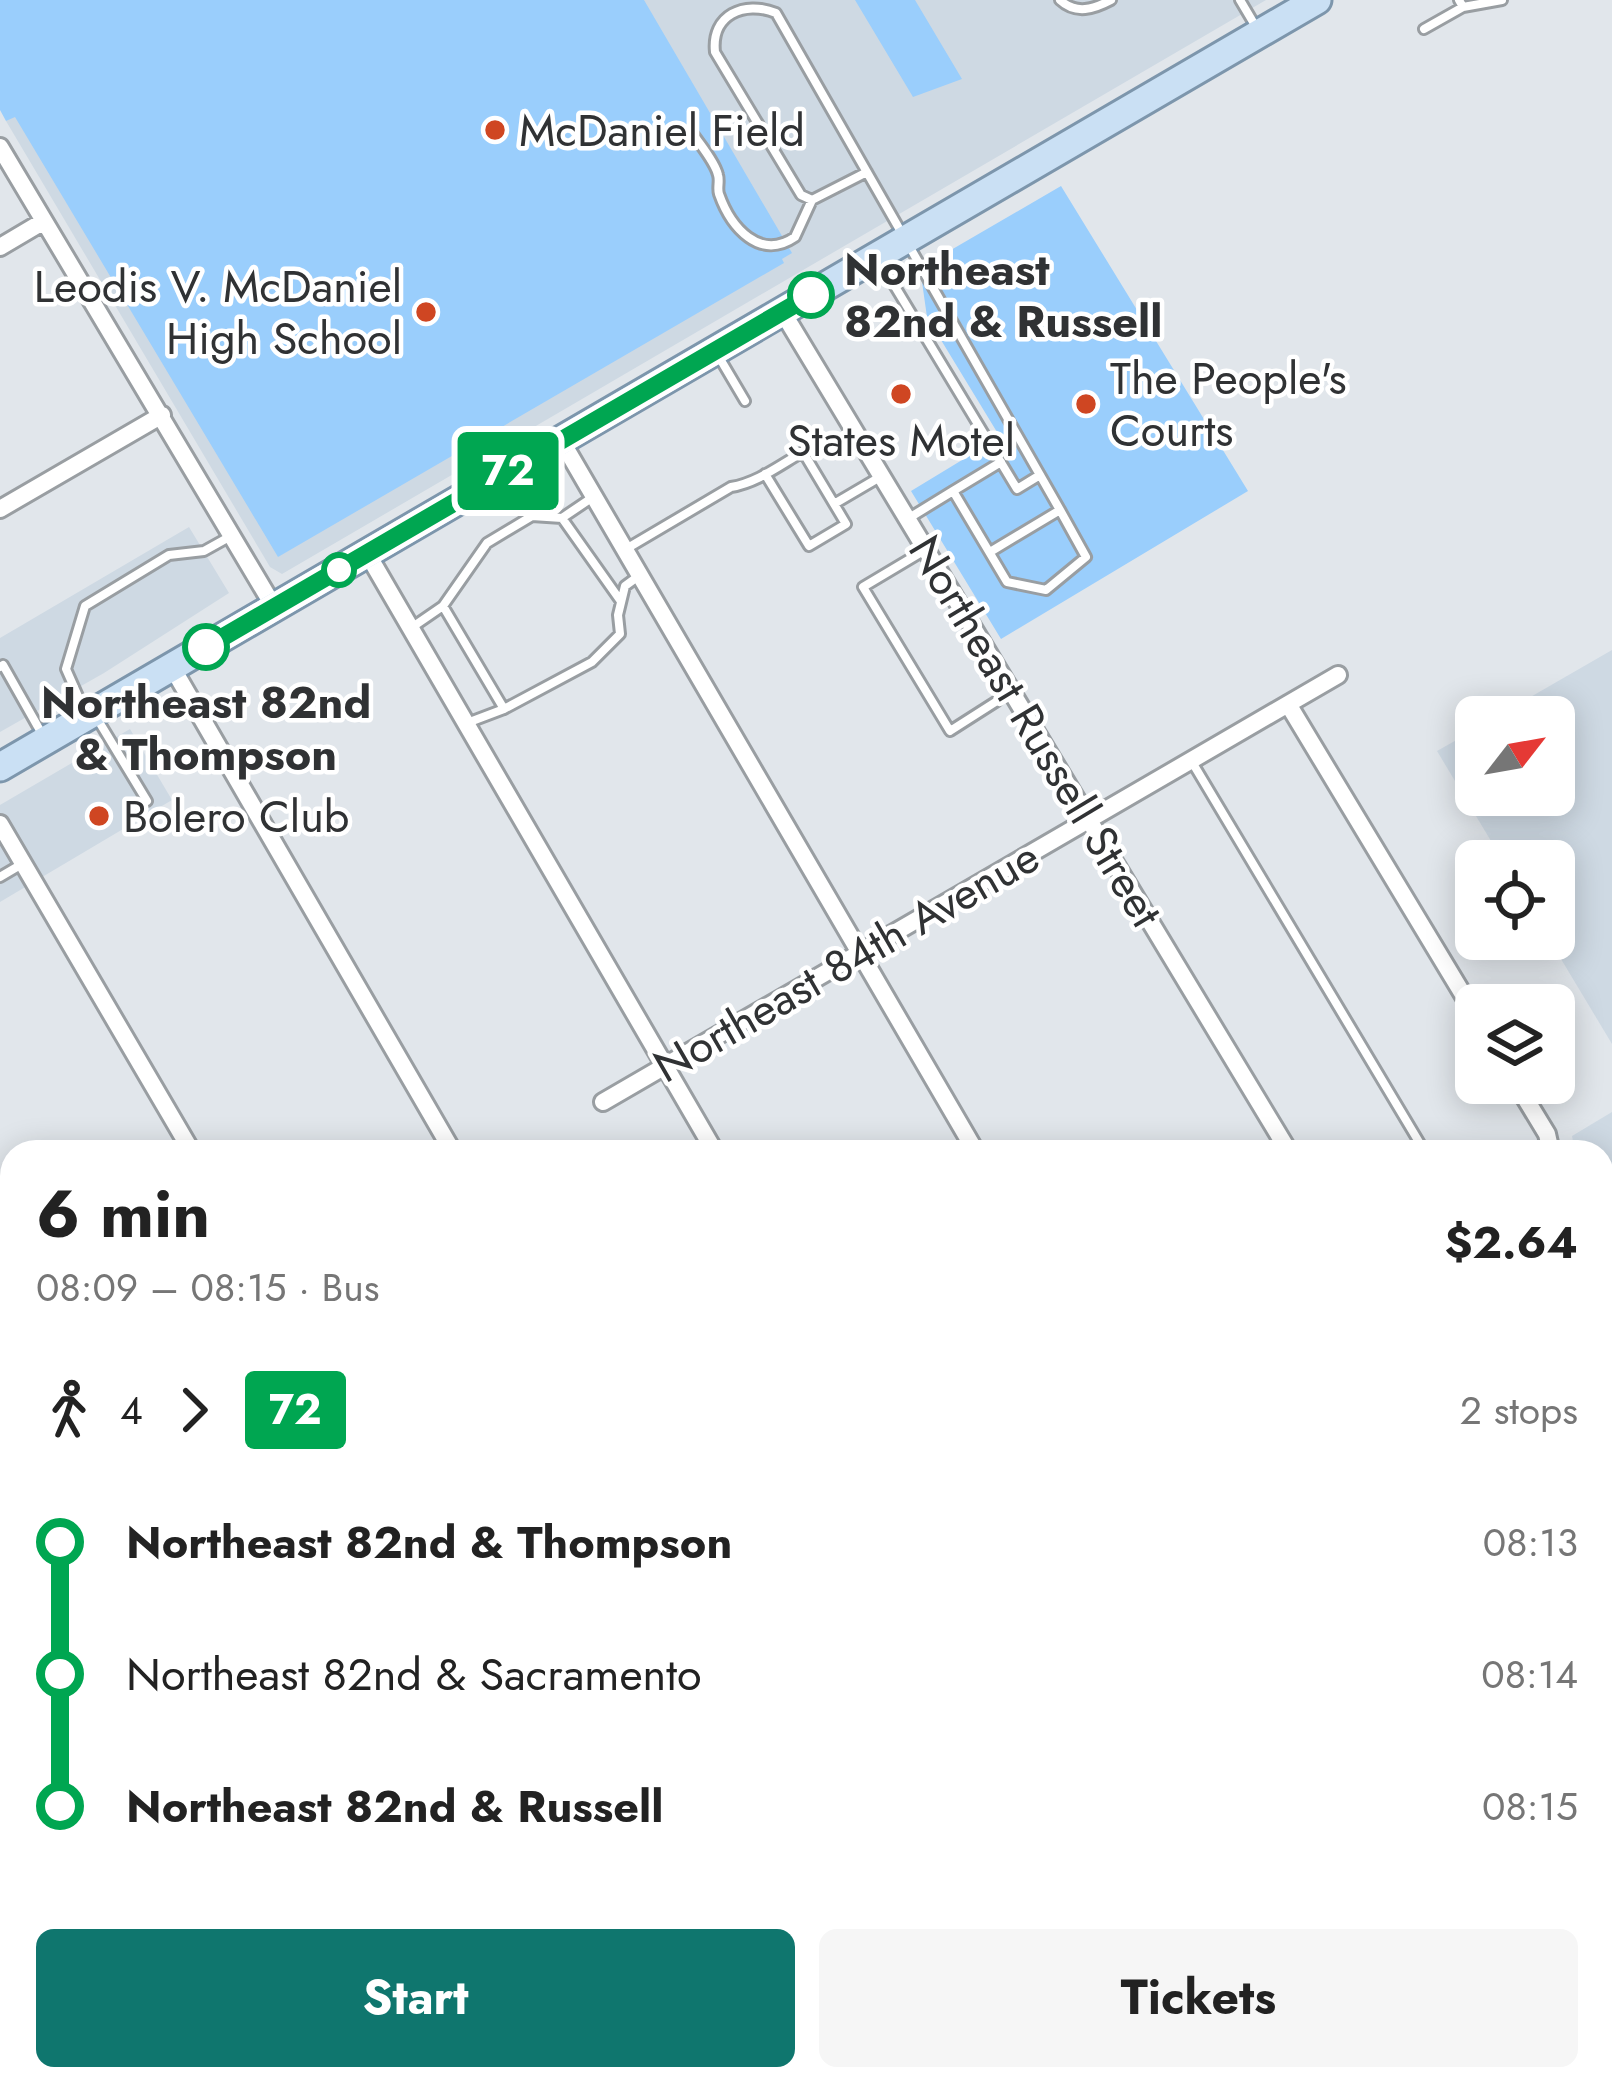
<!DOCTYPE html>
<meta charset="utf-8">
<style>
body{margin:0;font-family:Jost,sans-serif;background:#f6f6f6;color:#222;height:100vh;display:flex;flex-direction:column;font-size:45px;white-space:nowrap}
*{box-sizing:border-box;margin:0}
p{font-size:39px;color:#767676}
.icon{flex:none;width:66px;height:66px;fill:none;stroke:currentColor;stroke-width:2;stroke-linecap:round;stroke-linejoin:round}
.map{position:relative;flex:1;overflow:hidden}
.drawer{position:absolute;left:0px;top:1140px;width:1614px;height:951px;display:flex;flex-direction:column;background:#fff;border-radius:36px 36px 0 0;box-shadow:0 6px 30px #0003}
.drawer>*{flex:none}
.badge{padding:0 24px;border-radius:9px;font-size:42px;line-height:78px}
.needle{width:78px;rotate:59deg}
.controls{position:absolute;left:1455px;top:696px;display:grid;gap:24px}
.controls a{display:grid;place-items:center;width:120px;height:120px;border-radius:18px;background:#fff;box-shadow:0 6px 30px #0003;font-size:60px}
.map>.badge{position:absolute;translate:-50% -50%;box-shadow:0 0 0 6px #fff}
.legs{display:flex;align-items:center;gap:18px;height:132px;padding:0 36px;font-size:39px}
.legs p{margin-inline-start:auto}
.summary{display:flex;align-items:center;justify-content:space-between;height:204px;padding:0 36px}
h1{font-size:66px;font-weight:700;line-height:90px}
.cta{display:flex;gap:24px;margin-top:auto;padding:24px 36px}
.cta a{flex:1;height:138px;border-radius:18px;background:#0f766e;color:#fff;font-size:48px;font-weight:700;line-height:138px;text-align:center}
.cta a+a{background:#f6f6f6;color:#222}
ul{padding:0 36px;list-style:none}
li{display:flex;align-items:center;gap:42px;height:132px;font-size:45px}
li i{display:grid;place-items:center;width:18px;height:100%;margin:0 15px;background:currentColor}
li i::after{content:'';width:30px;height:30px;margin:-15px;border:9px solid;border-radius:50%;background:#fff}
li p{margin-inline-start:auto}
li:first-child i{background:linear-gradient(#0000 50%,currentColor 0)}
li:last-child i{background:linear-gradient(currentColor 50%,#0000 0)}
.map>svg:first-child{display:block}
.built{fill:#ced9e3}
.green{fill:#9acefc}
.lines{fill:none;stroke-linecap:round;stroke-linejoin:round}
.lane-casing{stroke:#999ea2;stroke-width:14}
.street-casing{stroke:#999ea2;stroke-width:22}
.primary-casing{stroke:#7d96ac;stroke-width:33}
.lane{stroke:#fff;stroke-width:8}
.street{stroke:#fff;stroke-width:16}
.primary{stroke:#cae0f4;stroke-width:27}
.line-1-casing{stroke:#fff;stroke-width:27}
.line-1{stroke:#00a651;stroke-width:18}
.poi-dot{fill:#cf4622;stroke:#fff;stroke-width:4.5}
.stop-1-dot{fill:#fff;stroke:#00a651;stroke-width:6}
.labels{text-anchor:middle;stroke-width:9;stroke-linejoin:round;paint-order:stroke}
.poi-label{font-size:45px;fill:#303234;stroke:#fff;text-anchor:start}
.stop-label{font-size:45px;font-weight:bold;fill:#303234;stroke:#fff;text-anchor:start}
.street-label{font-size:45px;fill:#303234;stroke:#fff}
</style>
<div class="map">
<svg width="1612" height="2089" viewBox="0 0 1612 2089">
<rect width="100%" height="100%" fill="#e1e6eb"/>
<path class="built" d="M213,0h1053l-984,574 -12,-7 -264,-446z
M189,527l40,66 -125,80 -104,59v-94z
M1612,650v394l-63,-105h5v-78h-51l-66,-110 39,-22v66h78v-78h-58z
M130,729l42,71 -172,102v-97z
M1612,1112v118l-4,2 -6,-11v-69h-27l-3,-16z"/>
<path class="green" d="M0,0h644l148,253 -10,6 2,4 -506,294 -263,-440 -9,4 -6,-11z
M855,0h60l47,79 -49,18z
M1061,186l187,305 -247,148 -90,-148 89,-54 -73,-120 -7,-49z"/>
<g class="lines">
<g class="lane-casing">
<path id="lane" d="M1060,0c16,15 34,9 51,0
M1240,0l16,27
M1459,0l4,7 39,-7
M1424,29l39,-22
M693,134c8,12 22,28 25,41 2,6 -1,13 1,19 12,34 41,67 76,43l17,-37
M867,172l-55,28 -11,-5 -86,-143c-4,-37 29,-52 61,-39l264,462
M879,260l138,229 23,-14 20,35
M719,357l26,44
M953,491l48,-29
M834,504l46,-27
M562,518l58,82
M909,518l44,-27 54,91 39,8 40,-33 -26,-47 -70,42
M626,549l105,-62c26,-4 49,-22 72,-35l43,72 -37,22 -44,-72
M925,550l-62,37 87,144 47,-30 12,-14
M443,606l61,103 -37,14
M411,628l32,-22 44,-63 45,-27 30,2 31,-21
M0,667l3,-2 39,69
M504,709l88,-47 28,-28 -2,-19 7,-29 15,-11
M85,712l-19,-43 19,-63 84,-51 35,-4 27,-15
M98,720l49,81
M1192,762l233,390
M0,877l22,-13"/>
</g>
<g class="street-casing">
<path id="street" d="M0,147l274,460
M0,247l44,-26
M782,311l507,841
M561,440l415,712
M0,509l162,-94
M367,553l348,599
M172,667l281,485
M1288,704l188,312
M0,824l192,328
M1516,1083l31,51 4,18
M603,1102l735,-427
M0,1361l12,21
M0,1460l12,-7
M1602,1574l10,-6
M1602,1678l10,17
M0,1909l12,21
M0,1972l12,-7
M99,2079l6,10
M996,2079l6,10
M1255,2079l6,10
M1517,2079l6,10
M406,2089l14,-8
M720,2089l17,-10"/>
</g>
<g class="primary-casing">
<path id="primary" d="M0,767l1317,-767"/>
</g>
<use href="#lane" class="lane"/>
<use href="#street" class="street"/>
<use href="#primary" class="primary"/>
</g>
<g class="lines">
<g class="line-1-casing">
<path id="line-1" d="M206,647l605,-352"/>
</g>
<use href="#line-1" class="line-1"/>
</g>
<g class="poi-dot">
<circle cx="495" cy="130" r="12"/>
<circle cx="426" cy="312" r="12"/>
<circle cx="901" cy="394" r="12"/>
<circle cx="1086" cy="404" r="12"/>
<circle cx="99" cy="816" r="12"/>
</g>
<g class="stop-1-dot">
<circle cx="811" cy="295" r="21"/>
<circle cx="339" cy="570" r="15"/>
<circle cx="206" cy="647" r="21"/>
</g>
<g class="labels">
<g class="poi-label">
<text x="519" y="146">McDaniel Field</text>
<text x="402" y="302" text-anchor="end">Leodis V. McDaniel<tspan x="402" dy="52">High School</tspan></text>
<text x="1110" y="394">The People's<tspan x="1110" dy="52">Courts</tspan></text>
<text x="901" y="456" text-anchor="middle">States Motel</text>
<text x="123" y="832">Bolero Club</text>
</g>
<g class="stop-label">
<text x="844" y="285">Northeast<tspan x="844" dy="52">82nd &amp; Russell</tspan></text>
<text x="206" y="718" text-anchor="middle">Northeast 82nd<tspan x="206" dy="52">&amp; Thompson</tspan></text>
</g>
<g class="street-label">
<text transform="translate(1036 731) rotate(59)" y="16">Northeast Russell Street</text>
<text transform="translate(846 961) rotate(-30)" y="16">Northeast 84th Avenue</text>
</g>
</g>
</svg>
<div class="controls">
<a><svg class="needle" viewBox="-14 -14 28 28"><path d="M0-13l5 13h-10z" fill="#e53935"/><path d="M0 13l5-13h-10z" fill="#767676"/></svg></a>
<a><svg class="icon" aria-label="locate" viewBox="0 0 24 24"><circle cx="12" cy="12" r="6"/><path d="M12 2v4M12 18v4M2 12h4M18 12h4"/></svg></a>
<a><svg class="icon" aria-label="layers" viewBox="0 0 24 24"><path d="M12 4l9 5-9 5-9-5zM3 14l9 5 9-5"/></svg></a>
</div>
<b class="badge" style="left:508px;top:471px;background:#00a651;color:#fff">72</b>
<section class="drawer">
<div class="summary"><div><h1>6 min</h1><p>08:09 – 08:15 · Bus</p></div><b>$2.64</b></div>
<div class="legs"><svg class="icon" aria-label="walk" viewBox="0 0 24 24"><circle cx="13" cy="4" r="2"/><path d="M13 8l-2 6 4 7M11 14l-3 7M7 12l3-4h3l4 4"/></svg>4<svg class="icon" aria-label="forward" viewBox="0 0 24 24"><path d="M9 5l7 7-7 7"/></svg><b class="badge" style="background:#00a651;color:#fff">72</b><p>2 stops</p></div>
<ul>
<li><i style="color:#00a651"></i><b>Northeast 82nd &amp; Thompson</b><p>08:13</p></li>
<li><i style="color:#00a651"></i><span>Northeast 82nd &amp; Sacramento</span><p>08:14</p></li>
<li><i style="color:#00a651"></i><b>Northeast 82nd &amp; Russell</b><p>08:15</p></li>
</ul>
<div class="cta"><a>Start</a><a>Tickets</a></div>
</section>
</div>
